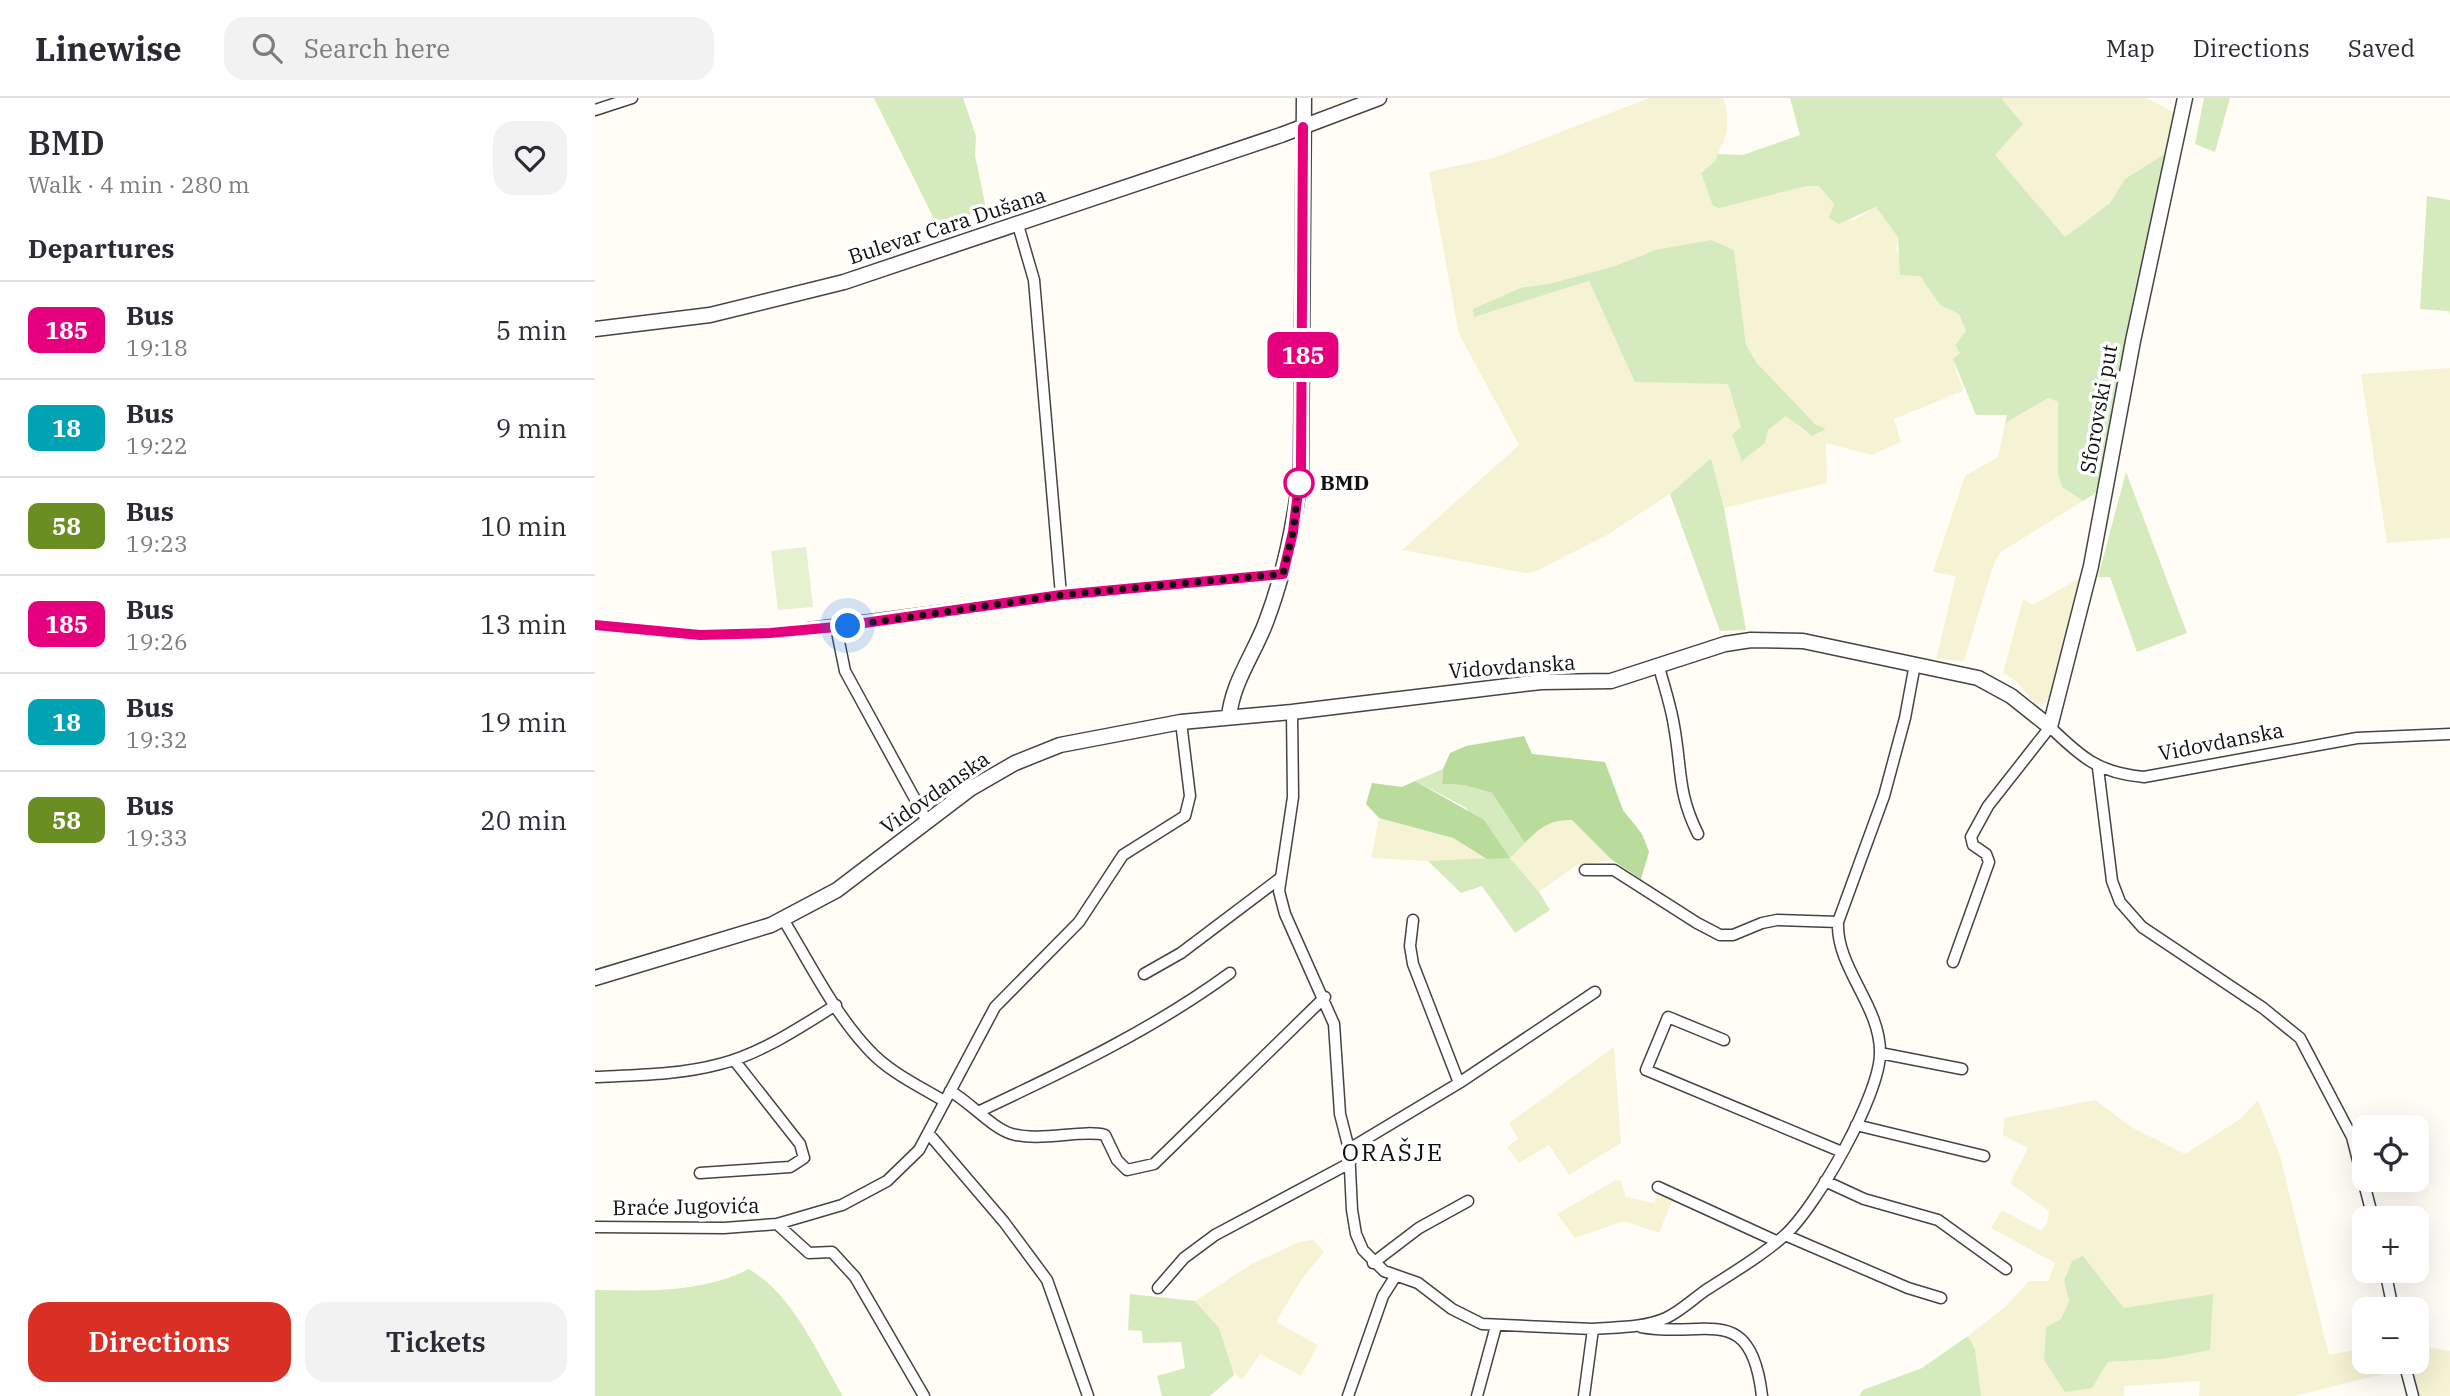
<!DOCTYPE html>
<meta charset="utf-8">
<style>
body{margin:0;font-family:"IBM Plex Serif",serif;background:#f2f2f3;color:#2b2b33;height:100vh;display:flex;flex-direction:column;font-size:26px;white-space:nowrap}
*{box-sizing:border-box;margin:0}
p{font-size:23px;color:#7c7c81}
.icon{flex:none;width:38px;height:38px;fill:none;stroke:currentColor;stroke-width:2;stroke-linecap:round;stroke-linejoin:round}
.map{position:relative;flex:1;overflow:hidden}
.sheet{display:flex;flex-direction:column;background:#fff;width:595px}
.sheet>*{flex:none}
.badge{padding:0 14px;border-radius:10px;font-size:24px;line-height:46px}
.controls{position:absolute;left:1757px;top:1017px;display:grid;gap:14px}
.controls a{display:grid;place-items:center;width:77px;height:77px;border-radius:14px;background:#fff;box-shadow:0 7px 28px #0002;font-size:35px}
.you{position:absolute;width:35px;height:35px;margin:-18px;border:5px solid #fff;border-radius:50%;background:#1a73e8;box-shadow:0 0 0 10px #1a73e833}
.map>.badge{position:absolute;translate:-50% -50%;box-shadow:0 0 0 4px #fff}
h2{padding:0 28px;font-size:26px;line-height:63px}
.round{display:grid;place-items:center;flex:none;width:74px;height:74px;border-radius:21px;background:#f2f2f3}
.summary{display:flex;align-items:center;justify-content:space-between;height:119px;padding:0 28px}
h1{font-size:33px;font-weight:600;line-height:52px}
.cta{display:flex;gap:14px;margin-top:auto;padding:14px 28px}
.cta a{flex:1;height:80px;border-radius:21px;background:#d93025;color:#fff;font-size:28px;font-weight:600;line-height:80px;text-align:center}
.cta a+a{background:#f2f2f3;color:#2b2b33}
ul{padding:0;list-style:none}
li{display:flex;align-items:center;gap:21px;height:98px;padding:0 28px;border-top:2px solid #e1e1e2}
li div{flex:1}
li b{display:block;font-size:26px}
li em{font-style:normal}
li .badge{min-width:77px;font-weight:700;text-align:center}
header{display:flex;align-items:center;gap:42px;box-sizing:border-box;height:98px;padding:0 35px;background:#fff;border-bottom:2px solid #e1e1e2}
header strong{font-size:33px}
nav{display:flex;gap:38px;margin-inline-start:auto;font-size:24px}
.search{width:490px;height:63px;background:#f2f2f3;display:flex;align-items:center;gap:18px;box-sizing:border-box;padding:0 24px;border-radius:21px;color:#7c7c81;font-size:26px}
main{display:flex;flex:1;min-height:0}
.map>svg:first-child{display:block}
.farmland{fill:#f6f3d4;fill-rule:evenodd}
.green{fill:#d5ebbd}
.forest{fill:#b9dc9c}
.pitch{fill:#e6f2cf}
.lines{fill:none;stroke-linecap:round;stroke-linejoin:round}
.minor-casing{stroke:#444;stroke-width:13}
.tertiary-casing{stroke:#444;stroke-width:17}
.minor{stroke:#fff;stroke-width:10}
.tertiary{stroke:#fff;stroke-width:14}
.line-casing{stroke:#fff;stroke-width:16}
.line{stroke:#e6007e;stroke-width:10}
.walk{stroke:#111;stroke-width:7;stroke-dasharray:0 12.6}
.stop-dot{fill:#fff;stroke:#e6007e;stroke-width:3.5}
.labels{text-anchor:middle;stroke-width:7;stroke-linejoin:round;paint-order:stroke}
.street-label{font-size:21px;fill:#111;stroke:#fff}
.stop-label{font-size:21px;font-weight:bold;fill:#111;stroke:#fff;text-anchor:start}
.quarter-label{font-size:24px;letter-spacing:2px;fill:#111;stroke:#fff}
</style>
<header>
<strong>Linewise</strong>
<div class="search"><svg class="icon" aria-label="search" viewBox="0 0 24 24"><circle cx="10" cy="10" r="6"/><path d="M15 15l6 6"/></svg>Search here</div>
<nav><a>Map</a><a>Directions</a><a>Saved</a></nav>
</header>
<main>
<section class="sheet">
<div class="summary"><div><h1>BMD</h1><p>Walk · 4 min · 280 m</p></div><a class="round"><svg class="icon" aria-label="heart" viewBox="0 0 24 24"><path d="M12 20l-8-8c-3-5 5-10 8-4 3-6 11-1 8 4z"/></svg></a></div>
<h2>Departures</h2>
<ul>
<li><span class="badge" style="background:#e6007e;color:#fff">185</span><div><b>Bus</b><p>19:18</p></div><em>5 min</em></li>
<li><span class="badge" style="background:#00a3b4;color:#fff">18</span><div><b>Bus</b><p>19:22</p></div><em>9 min</em></li>
<li><span class="badge" style="background:#6b8e23;color:#fff">58</span><div><b>Bus</b><p>19:23</p></div><em>10 min</em></li>
<li><span class="badge" style="background:#e6007e;color:#fff">185</span><div><b>Bus</b><p>19:26</p></div><em>13 min</em></li>
<li><span class="badge" style="background:#00a3b4;color:#fff">18</span><div><b>Bus</b><p>19:32</p></div><em>19 min</em></li>
<li><span class="badge" style="background:#6b8e23;color:#fff">58</span><div><b>Bus</b><p>19:33</p></div><em>20 min</em></li>
</ul>
<div class="cta"><a>Directions</a><a>Tickets</a></div>
</section>
<div class="map">
<svg width="1855" height="1298" viewBox="0 0 1855 1298">
<rect width="100%" height="100%" fill="#fffdf5"/>
<path class="farmland" d="M1054,0h74l4,12v22l-12,29 -14,12 12,33 93,-20h13l15,18 -4,14 24,2 22,-13 22,30 -2,14 24,25 20,29 19,9 7,17 -11,14 5,8 -7,7 10,31 -69,28 7,23 -29,13 -46,-12 1,40 -103,25 -13,-50 -41,36 -63,41 -71,36 -10,2 -124,-23 117,-105 -60,-111 -30,-162 64,-14zM1060,152h79l12,95 10,17 59,62 11,5 -20,4 -20,-18 -18,15 -27,-3 -13,-44 -93,-2 -46,-100 -115,36 48,-30 27,-3 66,-18z
M1406,0h146l29,16 -8,38 -42,27 -16,24 -45,34 -71,-82 29,-31z
M1855,270v170l-63,5 -26,-169z
M1455,300l8,4v72l4,13 21,14 -82,51 -7,11 -30,98 -28,-2 20,-83 -23,-4 32,-96 33,-19 7,-34z
M1486,479l-30,119 -10,10 -6,-3 -19,-22 -13,-8 20,-74 10,6z
M784,720l74,20 34,21 -59,2 -57,-3z
M961,722h16l40,40 -35,5 -38,27 -29,-34 31,-32z
M1019,949l7,96 -52,32 -20,-30 -30,18 -12,-16 11,-8 -9,-16z
M1500,1002l38,28 52,26 55,-35 18,-19 22,56 49,199 35,-7v14h53v-17l33,6v45h-45l-3,-27 -107,27h-96l1,-15 -76,5v10h-143l-6,-46 -7,-14 38,-30 23,-25h19l7,-18 -64,-35 11,-18 39,21 6,-7 2,-13 -39,-28 18,-35 -25,-13 1,-17zM1477,1163l34,23 18,24 30,-3 8,54 -54,3 -16,26 -36,-14 -12,-14 2,-33 15,-8 8,-18 -5,-20z
M1021,1082l5,1 5,16 28,6 4,-9 15,5 -14,34 -35,-12 -49,17 -18,-24z
M718,1142l11,12 -23,28 -25,42 42,23 -17,31 -41,-22 -18,26 -11,-10 -12,-42 -24,-27 55,-36 49,-23z"/>
<path class="green" d="M279,0h89l13,38 -1,19 11,54 -49,16z
M1195,0h211l22,26 -28,31 70,82 45,-34 15,-24 43,-27 -71,340 -14,9 -21,-14 -4,-13v-72l-9,-4 -44,25 2,-8h-31l-23,-56 7,-6 -5,-8 11,-14 -7,-17 -19,-9 -20,-29 -20,-1 -2,-38 -22,-30 -37,17 -10,-6 5,-14 -15,-18h-13l-87,22 -6,-2 -12,-33 14,-12 3,-7 25,1 57,-20z
M1609,0h26l-15,54 -20,-8z
M1832,98l23,4v115l-1,-4 -29,-2z
M1116,142l23,10 12,95 10,17 59,62 11,5 -14,7 -26,-20 -18,14 -3,13 -23,18 -10,-26 9,-8 -13,-43 -93,-2 -46,-101 -115,36 -1,-8 50,-22 26,-3 66,-18 40,-16z
M1116,360l13,50 22,122 -26,1 -50,-137z
M1531,374l61,161 -50,19 -27,-75h-12z
M848,671l-1,15 22,1 28,8 33,50 -15,15 29,34 11,18 -35,23 -33,-47 -21,7 -33,-32 81,-4 -44,-50 -50,-26z
M1488,1158l41,52 89,-14 -3,56 -48,9 -54,3 -16,26 -27,4 -21,-32 2,-33 15,-8 8,-18 -5,-20 8,-20z
M154,1171c46,28 67,83 94,127h-248v-106c52,1 107,3 154,-21z
M535,1196l65,7 24,27 15,47 -24,21h-48l-5,-20 28,-8 -4,-26 -38,1 -1,-12 -14,-1z
M1373,1238l7,13 6,47h-122l4,-6 59,-22z"/>
<path class="forest" d="M929,638l8,18 73,8 18,48 19,24 7,18 -8,27 -29,-19 -40,-40c-22,0 -32,7 -47,23l-33,-50 -28,-8 -22,-1 1,-15 7,-16 16,-7z
M820,683l69,39 26,38 -23,1 -34,-21 -74,-20 -13,-14 6,-21 30,4z"/>
<path class="pitch" d="M211,449l7,60 -35,3 -7,-59z"/>
<g class="lines">
<g class="minor-casing">
<path id="minor" d="M0,12l37,-12
M423,127l16,55 27,315
M0,527l105,10 87,-4 274,-36 222,-21
M241,529l9,44 82,150
M1064,569c5,19 12,39 15,59 8,43 3,66 24,108
M697,614l1,85 -14,94 6,23 49,110 6,90 9,35 3,61 4,24 7,16 21,21 34,12 34,26 30,15 111,5 -9,67
M1503,670l14,113 8,21 22,25 121,81 37,30 52,99 21,81
M990,772h29l83,53 23,12h13l29,-12 15,-3 61,2
M188,821c26,43 51,94 86,131 20,22 50,36 75,51
M818,822l-3,26 3,18 46,119
M1358,864l36,-100 -3,-8 -13,-9 -2,-8 17,-31 62,-79c32,31 49,46 94,50l213,-39 93,-4
M549,876l37,-21 98,-74
M1129,942l-56,-23 -22,53 196,82
M1285,955l82,16
M0,979c41,-2 84,-2 125,-13 41,-10 80,-37 116,-59
M355,993c20,11 43,38 62,43 28,8 71,-5 93,1l12,25 10,10 27,-6 171,-167
M385,1013c87,-41 172,-81 250,-138
M1261,1027l128,31
M334,1036l75,88 43,58 41,116
M754,1051l110,-66 136,-91
M105,1075l90,-6 14,-9 -4,-14 -66,-84
M1230,1083l39,18 74,21 68,49
M1063,1089l118,54
M182,1126l32,29 23,-1 23,25 69,119
M0,1129l129,1 53,-4 65,-19 45,-24 32,-31 76,-143 84,-85 44,-67 62,-39 5,-20 -9,-74
M1190,1137l123,53 33,10
M778,1165l46,-35 49,-27
M1790,1172l8,39
M563,1190l26,-30 31,-23 135,-72
M1046,1229c64,12 110,-27 121,69
M998,1231c25,-2 50,-1 73,-11 15,-7 27,-19 40,-28 26,-17 56,-34 79,-55 31,-28 96,-141 95,-183 0,-47 -44,-84 -42,-130l46,-126 21,-78 10,-54
M1809,1264l9,34
M753,1298l35,-100 12,-19
M882,1298l19,-70"/>
</g>
<g class="tertiary-casing">
<path id="tertiary" d="M0,231l115,-14 134,-33 437,-147 98,-37
M634,619c3,-34 25,-63 37,-95 19,-50 29,-100 35,-153l3,-371
M0,880l176,-53 66,-35 133,-101 45,-26 45,-18 121,-23 111,-10 249,-30 70,-1 114,-37 26,-4 52,1 175,37 33,18 39,31 41,-161 42,-225 52,-243"/>
</g>
<use href="#minor" class="minor"/>
<use href="#tertiary" class="tertiary"/>
</g>
<g class="lines">
<g class="line-casing">
<path id="line" d="M0,527l105,10 70,-2 66,-6 225,-32 222,-21 10,-42 8,-63 2,-342"/>
</g>
<use href="#line" class="line"/>
<path class="walk" d="M253,528l213,-31 222,-21 10,-42 6,-49"/>
</g>
<circle class="stop-dot" cx="704" cy="385" r="14"/>
<g class="labels">
<g class="street-label">
<text transform="translate(352 128) rotate(-18)" y="7">Bulevar Cara Dušana</text>
<text transform="translate(1504 311) rotate(-80)" y="7">Sforovski put</text>
<text transform="translate(917 569) rotate(-4)" y="7">Vidovdanska</text>
<text transform="translate(1626 644) rotate(-11)" y="7">Vidovdanska</text>
<text transform="translate(340 695) rotate(-35)" y="7">Vidovdanska</text>
<text transform="translate(91 1109) rotate(-1)" y="7">Braće Jugovića</text>
</g>
<g class="stop-label">
<text x="725" y="392">BMD</text>
</g>
<g class="quarter-label">
<text x="798" y="1063">ORAŠJE</text>
</g>
</g>
</svg>
<div class="controls">
<a><svg class="icon" aria-label="locate" viewBox="0 0 24 24"><circle cx="12" cy="12" r="6"/><path d="M12 2v4M12 18v4M2 12h4M18 12h4"/></svg></a>
<a>+</a>
<a>−</a>
</div>
<div class="you" style="left:253px;top:528px"></div>
<b class="badge" style="left:708px;top:257px;background:#e6007e;color:#fff">185</b>
</div>
</main>
